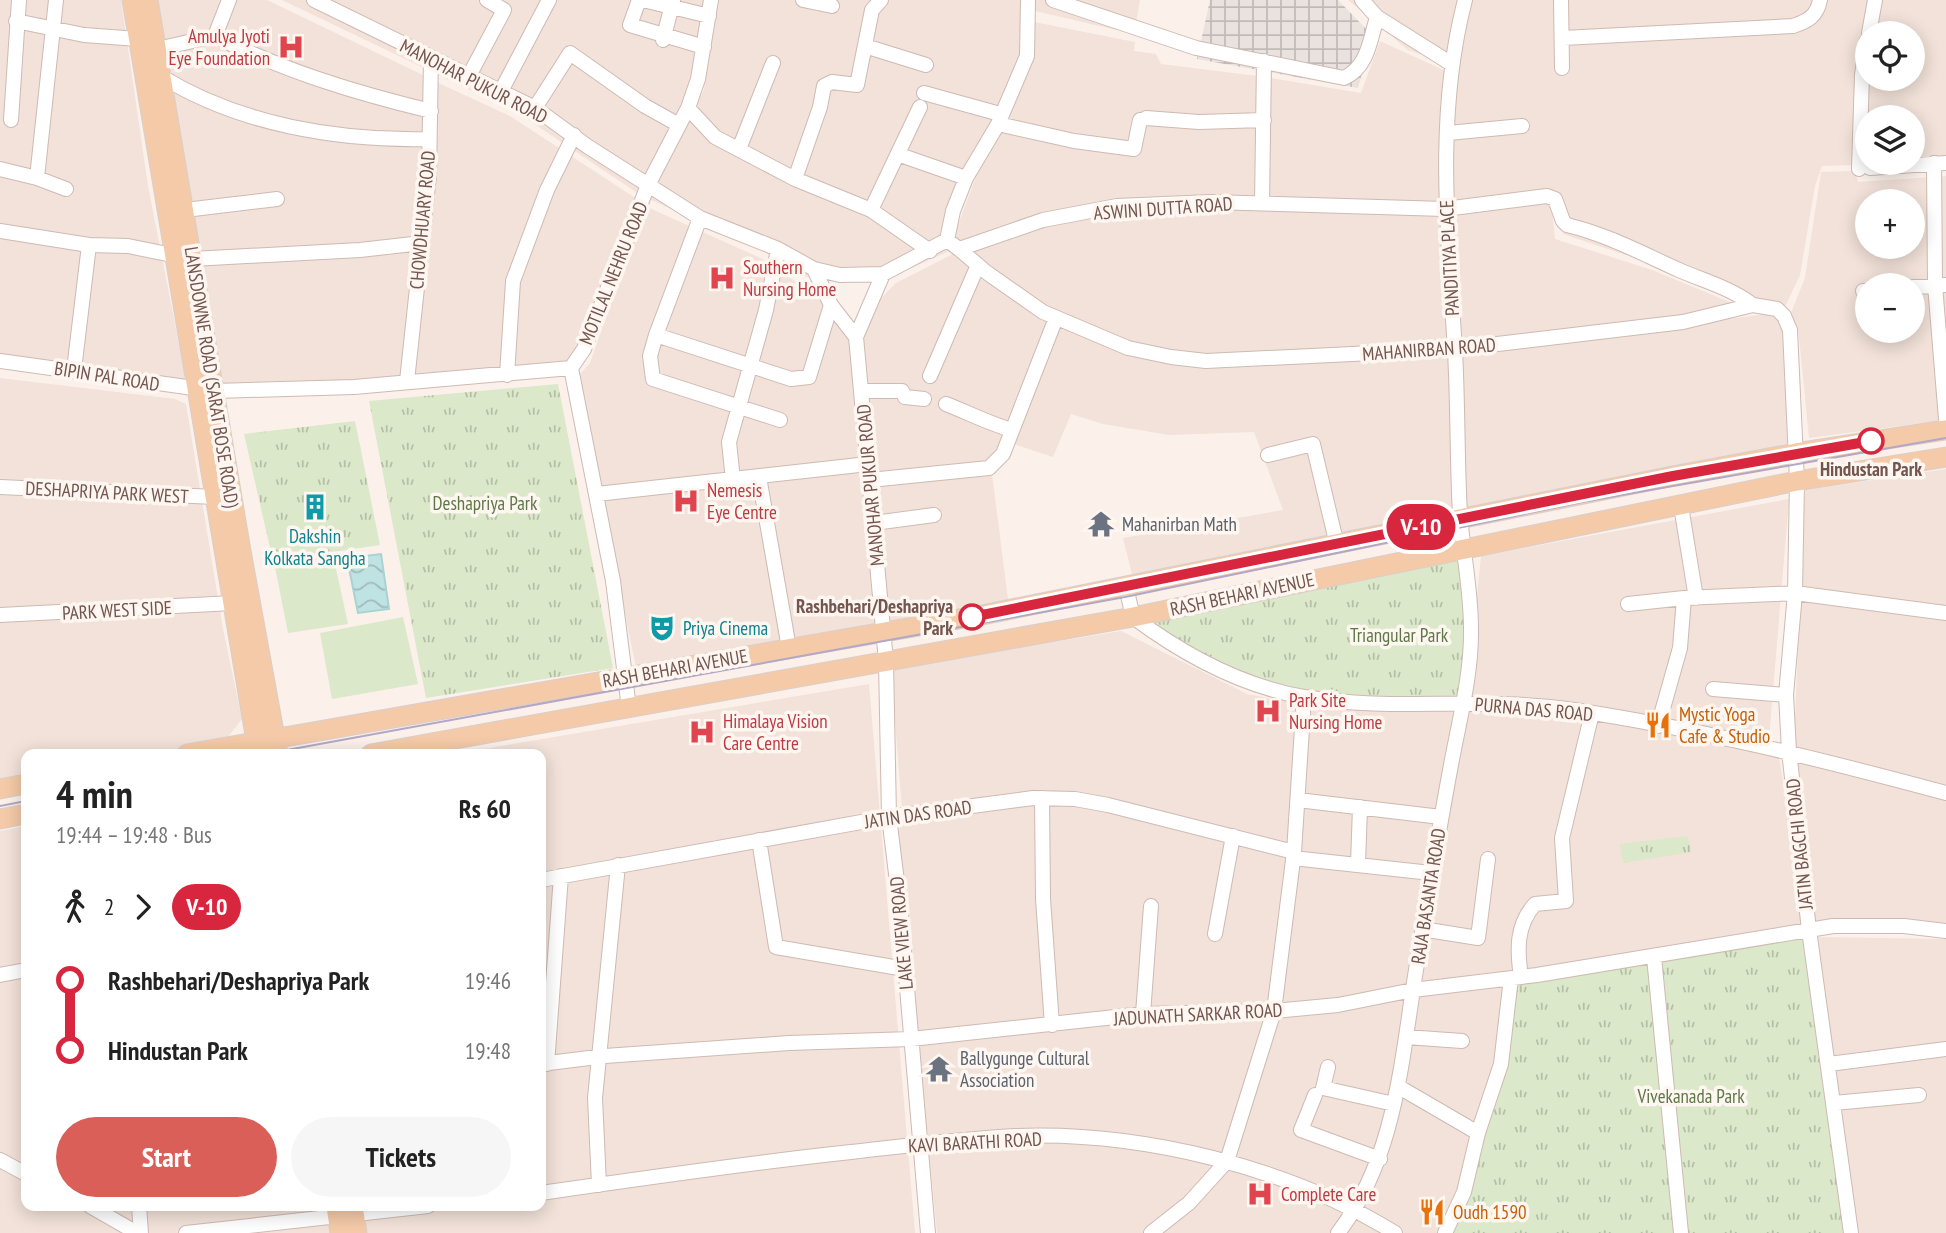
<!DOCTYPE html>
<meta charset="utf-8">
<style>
body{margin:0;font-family:"PT Sans Narrow",sans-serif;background:#f6f6f6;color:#222;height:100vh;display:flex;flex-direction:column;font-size:26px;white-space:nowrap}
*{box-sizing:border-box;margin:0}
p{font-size:23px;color:#767676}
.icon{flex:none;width:38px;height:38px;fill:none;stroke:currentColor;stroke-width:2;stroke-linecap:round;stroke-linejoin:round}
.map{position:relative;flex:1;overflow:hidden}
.drawer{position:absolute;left:21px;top:749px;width:525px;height:462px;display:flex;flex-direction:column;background:#fff;border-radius:14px;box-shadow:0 4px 18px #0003}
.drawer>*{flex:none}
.badge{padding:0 14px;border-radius:23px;font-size:24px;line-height:46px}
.buttons{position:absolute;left:1855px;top:21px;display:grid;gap:14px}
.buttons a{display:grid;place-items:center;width:70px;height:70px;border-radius:50%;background:#fff;box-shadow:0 4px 18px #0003;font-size:35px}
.map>.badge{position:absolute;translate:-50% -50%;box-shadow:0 0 0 4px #fff}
.legs{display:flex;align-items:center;gap:10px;height:77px;padding:0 35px;font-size:23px}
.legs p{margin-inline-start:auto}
.summary{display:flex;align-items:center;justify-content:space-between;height:119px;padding:0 35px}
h1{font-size:38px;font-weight:600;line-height:52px}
.action{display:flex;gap:14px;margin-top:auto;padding:14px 35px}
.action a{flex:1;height:80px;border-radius:42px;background:#da5f59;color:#fff;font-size:28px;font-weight:600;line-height:80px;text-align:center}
.action a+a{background:#f6f6f6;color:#222}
ul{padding:0 35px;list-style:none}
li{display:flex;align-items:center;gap:24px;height:70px;font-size:26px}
li i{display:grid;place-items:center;width:10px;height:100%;margin:0 9px;background:currentColor}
li i::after{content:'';width:18px;height:18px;margin:-9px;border:5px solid;border-radius:50%;background:#fff}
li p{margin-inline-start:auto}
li:first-child i{background:linear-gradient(#0000 50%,currentColor 0)}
li:last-child i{background:linear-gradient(currentColor 50%,#0000 0)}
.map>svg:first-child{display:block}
.residential{fill:#f2e2d9;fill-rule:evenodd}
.industrial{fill:url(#industrial-grid)}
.green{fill:#dbe8c9}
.park{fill:url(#park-tufts)}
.water{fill:url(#water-waves);stroke:#a6d4d3;stroke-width:2}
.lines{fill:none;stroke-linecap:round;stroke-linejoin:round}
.minor-casing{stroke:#cebab3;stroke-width:16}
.major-casing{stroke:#d8cfce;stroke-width:21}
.minor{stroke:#fff;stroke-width:14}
.major{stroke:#f4caa8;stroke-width:19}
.tram{stroke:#b2a8c5;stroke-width:2}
.line-1-casing{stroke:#fff;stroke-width:16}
.line-1{stroke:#d7263d;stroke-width:10}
.stop-1-dot{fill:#fff;stroke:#d7263d;stroke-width:3.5}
.labels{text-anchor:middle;stroke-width:7;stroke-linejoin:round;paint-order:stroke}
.health-label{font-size:19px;fill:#be3a42;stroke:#fef6f0;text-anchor:start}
.street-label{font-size:19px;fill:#74554f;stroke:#fef6f0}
.stop-label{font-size:19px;font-weight:bold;fill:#74554f;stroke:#fef6f0}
.park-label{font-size:19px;fill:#5f7848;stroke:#fef6f0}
.worship-label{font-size:19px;fill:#5b616d;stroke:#fef6f0;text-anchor:start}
.culture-label{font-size:19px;fill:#0d838f;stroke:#fef6f0}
.food-label{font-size:19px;fill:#c56008;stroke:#fef6f0;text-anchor:start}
</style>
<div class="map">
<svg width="1946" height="1233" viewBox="0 0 1946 1233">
<defs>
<pattern id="industrial-grid" width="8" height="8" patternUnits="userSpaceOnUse" patternTransform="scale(1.75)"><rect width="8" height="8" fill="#eae2df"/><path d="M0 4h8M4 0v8" fill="none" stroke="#c2bab7"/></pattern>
<pattern id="park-tufts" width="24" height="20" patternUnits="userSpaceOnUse" patternTransform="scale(1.75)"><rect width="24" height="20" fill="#dbe8c9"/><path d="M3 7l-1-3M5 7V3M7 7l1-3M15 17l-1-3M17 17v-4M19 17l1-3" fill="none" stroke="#b6bfa6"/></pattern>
<pattern id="water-waves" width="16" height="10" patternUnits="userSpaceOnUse" patternTransform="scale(1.75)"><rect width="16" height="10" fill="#bfe3e2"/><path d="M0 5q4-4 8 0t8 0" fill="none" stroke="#a0bbba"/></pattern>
</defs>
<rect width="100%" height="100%" fill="#fbf1ea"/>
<path class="residential" d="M0,0h121l27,186 37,189 -4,12 -181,-22z
M154,0h113l160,77 -2,84 -18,223 -188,7z
M282,0h426l-10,88 -56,108 -124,-83z
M715,0h309l2,56 -78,176 1,19 -51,23 -67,6 -24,-3 -48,-28 -110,-50 55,-109z
M1034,0h106l-6,34 -99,-23z
M1348,0h117l-13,65 -44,-15z
M1472,0h400l-16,165 -34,1 -7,20 -15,89 -16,34 -44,-10 -96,-38 -81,-27 -6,-42 -60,11 -50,3 10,-132z
M1877,0h69v168l-83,5 4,-94h46v-46h-42zM1867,117h46v46h-46z
M1034,22l101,20 -1,9 22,3 5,10 104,13 -7,121 -146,4 -156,45v-17z
M1380,41l70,32 -10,132 -175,-5 6,-122 90,15z
M434,81l76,35 130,85 -59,161 -168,18z
M1855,171l3,11 74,-5 13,243 -136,18 -11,-111 -7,-14 14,-35 16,-106zM1867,201h46v46h-46zM1867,285h46v46h-46z
M1946,176v187l-9,-75 1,-111z
M1551,198l4,41 97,31 85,35 6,7 -285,32 -13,-129z
M645,206l122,55 65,47 21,29 12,124 -264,28 -22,-114 11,-12z
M1205,207l235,7 10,133 -246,10 -76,-12 -83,-36 -80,-61 80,-25 68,-11z
M955,253l97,67 -56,136 -8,8 -114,11 -14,-139 11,-28 25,-25z
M1775,313l11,20 7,103 -16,18 -311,59 -10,-160z
M1058,323l93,35 301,-6 3,162 -321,68 -11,-44 160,-28 -29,-78 -85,3 -66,-11 -32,-10 -18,43 -42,-14z
M0,378l175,21 11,5 37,225 19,90 -18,23 -74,12h-124v24l-26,6z
M866,467l10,163 -239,42 -36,-174z
M1946,469v464l-137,-3 -393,55 48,-279 109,7 205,39 22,127 -6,-139 11,-250z
M992,474l17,133 -121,23 -16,-148z
M1789,499l-20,240 -188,-33 -114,-8 14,-142z
M1121,631l126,63 53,10 -9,143 -231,-56 -31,1 -127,17 -11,-140z
M869,684l46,549h-915v-402l26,-5v380h515v-452h-88z
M1307,700l151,4 -49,282 -71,17 -61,4z
M1030,802l45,1 214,49 -19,154 -356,29 -23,-216z
M1814,937l132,2v294h-90z
M1507,981l-8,80 -38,131 -19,41h-38l-52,-27 -120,-48 45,-145z
M1268,1014l-42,142 -210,-24 -88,4 -14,-94 228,-25z
M1015,1140l136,10 66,13 78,24 92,46h-450l-9,-90z"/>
<path class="industrial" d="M1210,0h128l35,36 -15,52 -161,-29z"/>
<path class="green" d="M333,555l15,69 -60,9 -13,-66z
M403,617l15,67 -86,15 -12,-66z"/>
<path class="park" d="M558,384l55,284 -187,30 -57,-297z
M355,421l25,124 -107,16 -29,-127z
M1473,556l-12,143c-68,-1 -143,4 -208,-19 -39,-14 -73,-37 -107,-59z
M1688,836l3,16 -68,11 -3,-19z
M1808,938l38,295h-396l66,-247z"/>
<path class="water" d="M381,554l8,55 -31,4 -11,-55z"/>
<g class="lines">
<g class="minor-casing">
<path id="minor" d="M314,0l221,108 52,38 113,72 78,31 36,20 26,6 43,-1
M639,0l-9,25 74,22
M643,0l66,16
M803,0l29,6
M1053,0l143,48 148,30c24,-11 26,-38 33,-61
M1362,0l15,17 73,46
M1561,0l1,68
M16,21l68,14 54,4
M1869,33l6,-33
M215,36c69,35 141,57 216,75
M1563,38l230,-12c15,-5 24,-10 27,-26
M663,40l10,-39
M865,46l61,19
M157,49l58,-13 14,-36
M470,74l34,-64 -17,-10
M162,77c79,48 176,64 267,62
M501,91l48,-91
M924,93l76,21
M535,108l35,-55 75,53 34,19
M688,108l27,29 80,42 76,31 59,41
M1146,118l53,4 65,-2
M11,120l8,-120
M998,124l76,17 60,8 6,-29
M1448,133l74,-7
M739,149l34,-86
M900,155l66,23
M1934,163l1,122 11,134
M1870,168l76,-5
M0,169l37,9 29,11
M1859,169l3,-94 5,-34
M37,178l19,-178
M795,179l25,-72 4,-21 8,-4 25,3 15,-75 9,-10
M1262,203l2,-142
M185,210l92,-11
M871,210l49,-103
M0,231l89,14 39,1 64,13 168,-9 62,-7
M947,240l6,-29 13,-33 32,-54 29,-68 1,-56
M959,249l27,23 57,40 85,36 43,9 35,4 249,-12 228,-27 70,-17 24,4 7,7 6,14 7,151 -2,112 -9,102 3,56 20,179 42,303
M814,269l17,36 25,32
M1913,287l33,-2
M1863,291h4
M656,335l44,-117
M0,361l215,30 139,-4 217,-19 13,-19 64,-164 40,-77 10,-29 13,-79
M571,368l42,213 16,127
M74,370l15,-125
M507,375l6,-94 34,-91 27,-55
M930,376l48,-111
M407,381l22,-205 2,-118
M861,391h41l3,6 19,2
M946,404c23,9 44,20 66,26
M780,420l-127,-41 -3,-23 6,-21 135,44 18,-2 22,-72
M1268,455l45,-11 24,101
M759,477l30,171
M733,480l-4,-38 37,-132 12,-61
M870,480l119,-12 14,-14 53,-136
M0,487l215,10
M597,494l271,-30
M1681,506l15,92
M874,523l60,-8
M1126,587l7,30c51,38 108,69 171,80 89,15 181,-1 270,13 126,19 249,50 372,83
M1628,604l56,-6 111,-5 151,20
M0,615l233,-12
M1713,689l73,6
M1658,726l22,-78 4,-50
M1042,798l1,101 9,126
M1298,800l143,17
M759,840l17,107 129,22
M1293,858l138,15
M1358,864l2,-57
M541,880l348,-63 144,-19 42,1 33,6 186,47
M1422,929l56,9 10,-79
M1215,934l18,-98
M1654,957l27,276
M0,975l26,-5
M1521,977c-4,-27 -5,-52 14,-73l31,-3 -4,-63 30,-125
M1143,1014l8,-108
M1406,1037l56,4
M541,1064l64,-8 184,-13 122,-4 232,-25 131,-3 64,-6 75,-15 124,-15 296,-49h71l42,5
M547,1064l14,-188
M1829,1064l117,-15
M1328,1067l-5,21 71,16
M1399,1087l79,46
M1315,1095l-14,35 79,29
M1834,1103l85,-8
M0,1160l26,14
M599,1185l-4,-87 23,-233
M541,1193c103,-15 206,-30 310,-41 54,-6 109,-13 164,-16 125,-5 274,31 380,97
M90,1206l47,27
M139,1206l2,27
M186,1233l242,-27
M928,1233l-28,-327 -11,-89 -3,-156 -30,-324 27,-63 64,-34 12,9 84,-29 74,-14 94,-4 234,7 102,-13 8,3 8,22 4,4c41,10 74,28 112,45 25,11 52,18 74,35
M1151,1233l38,-30 38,-42 47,-150 20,-159 10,-155
M1338,1233c58,-76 63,-171 78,-263 11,-68 22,-136 35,-205 8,-44 21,-92 20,-137 0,-38 -8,-75 -11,-113 -3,-54 -2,-109 -5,-164 -7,-117 -20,-236 10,-351
M1445,1233l19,-41 14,-59 23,-69 10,-86"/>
</g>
<g class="major-casing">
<path id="major" d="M132,0l126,753
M148,0l93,551 37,203
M187,754l795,-139 691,-139 123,-23 150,-23
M371,754l762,-137 664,-136 149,-24
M0,789l26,-5
M0,819l26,-5
M336,1206l4,27
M353,1206l4,27"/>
</g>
<use href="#minor" class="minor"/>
<use href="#major" class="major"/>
<path class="tram" d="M265,754l860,-157 457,-95 364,-64
M0,806l26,-5"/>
</g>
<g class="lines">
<g class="line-1-casing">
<path id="line-1" d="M972,617l701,-141 198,-35"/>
</g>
<use href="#line-1" class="line-1"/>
</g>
<defs>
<g id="hospital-bare" transform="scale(2.1)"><path d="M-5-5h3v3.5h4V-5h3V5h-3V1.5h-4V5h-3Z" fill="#e0444e" stroke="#fef6f0" stroke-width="2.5" paint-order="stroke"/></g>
<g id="building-bare" transform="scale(2.1)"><path d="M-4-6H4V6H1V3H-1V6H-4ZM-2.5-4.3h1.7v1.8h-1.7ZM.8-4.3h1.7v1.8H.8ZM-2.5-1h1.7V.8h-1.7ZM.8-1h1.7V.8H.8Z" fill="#0f9aa8" stroke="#fef6f0" stroke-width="2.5" paint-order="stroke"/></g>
<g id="temple-bare" transform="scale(2.1)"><path d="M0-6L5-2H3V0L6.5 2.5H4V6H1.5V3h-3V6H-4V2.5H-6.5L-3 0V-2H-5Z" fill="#6b7280" stroke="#fef6f0" stroke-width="2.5" paint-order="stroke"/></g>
<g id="theatre-bare" transform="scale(2.1)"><path d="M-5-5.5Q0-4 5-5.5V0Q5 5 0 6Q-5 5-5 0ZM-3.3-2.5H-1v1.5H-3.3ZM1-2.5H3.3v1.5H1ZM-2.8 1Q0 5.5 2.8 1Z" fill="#0f9aa8" stroke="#fef6f0" stroke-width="2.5" paint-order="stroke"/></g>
<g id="restaurant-bare" transform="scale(2.1)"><path d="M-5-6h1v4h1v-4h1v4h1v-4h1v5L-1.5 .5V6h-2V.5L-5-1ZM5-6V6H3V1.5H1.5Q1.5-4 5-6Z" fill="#e8710a" stroke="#fef6f0" stroke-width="2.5" paint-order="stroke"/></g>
</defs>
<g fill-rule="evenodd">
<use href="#hospital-bare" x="291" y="47"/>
<use href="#hospital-bare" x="722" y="278"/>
<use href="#hospital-bare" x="686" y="501"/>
<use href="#building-bare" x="315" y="507"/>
<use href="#temple-bare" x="1101" y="524"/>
<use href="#theatre-bare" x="662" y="628"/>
<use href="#hospital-bare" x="1268" y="711"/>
<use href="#restaurant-bare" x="1658" y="725"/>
<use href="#hospital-bare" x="702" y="732"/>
<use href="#temple-bare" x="939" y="1069"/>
<use href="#hospital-bare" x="1260" y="1194"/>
<use href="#restaurant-bare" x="1432" y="1212"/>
</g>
<g class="stop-1-dot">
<circle cx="1871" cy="441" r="12"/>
<circle cx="972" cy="617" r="12"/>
</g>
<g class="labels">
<g class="health-label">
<text x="270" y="43" text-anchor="end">Amulya Jyoti<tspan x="270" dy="22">Eye Foundation</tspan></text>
<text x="743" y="274">Southern<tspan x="743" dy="22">Nursing Home</tspan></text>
<text x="707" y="497">Nemesis<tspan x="707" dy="22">Eye Centre</tspan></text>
<text x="1289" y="707">Park Site<tspan x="1289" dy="22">Nursing Home</tspan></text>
<text x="723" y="728">Himalaya Vision<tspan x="723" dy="22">Care Centre</tspan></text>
<text x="1281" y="1201">Complete Care</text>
</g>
<g class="street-label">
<text transform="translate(474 81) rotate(27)" y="7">MANOHAR PUKUR ROAD</text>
<text transform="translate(1163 208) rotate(-4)" y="7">ASWINI DUTTA ROAD</text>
<text transform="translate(422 220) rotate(-85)" y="7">CHOWDHUARY ROAD</text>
<text transform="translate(1449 258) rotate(-93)" y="7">PANDITIYA PLACE</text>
<text transform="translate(613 273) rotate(-68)" y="7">MOTILAL NEHRU ROAD</text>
<text transform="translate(1429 349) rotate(-4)" y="7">MAHANIRBAN ROAD</text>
<text transform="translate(107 376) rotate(9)" y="7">BIPIN PAL ROAD</text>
<text transform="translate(212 377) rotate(81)" y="7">LANSDOWNE ROAD (SARAT BOSE ROAD)</text>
<text transform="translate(870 485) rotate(-95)" y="7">MANOHAR PUKUR ROAD</text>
<text transform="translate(107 492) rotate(3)" y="7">DESHAPRIYA PARK WEST</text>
<text transform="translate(1242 594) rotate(-12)" y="7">RASH BEHARI AVENUE</text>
<text transform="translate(117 610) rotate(-3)" y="7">PARK WEST SIDE</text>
<text transform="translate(675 668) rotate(-10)" y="7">RASH BEHARI AVENUE</text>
<text transform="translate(1534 709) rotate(5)" y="7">PURNA DAS ROAD</text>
<text transform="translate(918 814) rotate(-8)" y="7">JATIN DAS ROAD</text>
<text transform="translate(1799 844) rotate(-96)" y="7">JATIN BAGCHI ROAD</text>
<text transform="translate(1428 896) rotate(-81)" y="7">RAJA BASANTA ROAD</text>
<text transform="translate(901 933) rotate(-95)" y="7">LAKE VIEW ROAD</text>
<text transform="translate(1198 1014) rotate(-3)" y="7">JADUNATH SARKAR ROAD</text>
<text transform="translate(975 1142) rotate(-3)" y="7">KAVI BARATHI ROAD</text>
</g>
<g class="stop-label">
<text x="1871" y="476">Hindustan Park</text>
<text x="953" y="613" text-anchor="end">Rashbehari/Deshapriya<tspan x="953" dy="22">Park</tspan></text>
</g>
<g class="park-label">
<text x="485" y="510">Deshapriya Park</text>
<text x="1399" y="642">Triangular Park</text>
<text x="1691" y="1103">Vivekanada Park</text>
</g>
<g class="worship-label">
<text x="1122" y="531">Mahanirban Math</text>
<text x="960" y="1065">Ballygunge Cultural<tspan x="960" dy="22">Association</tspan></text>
</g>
<g class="culture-label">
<text x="315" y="543">Dakshin<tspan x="315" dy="22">Kolkata Sangha</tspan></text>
<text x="683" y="635" text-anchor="start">Priya Cinema</text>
</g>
<g class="food-label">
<text x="1679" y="721">Mystic Yoga<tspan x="1679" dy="22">Cafe &amp; Studio</tspan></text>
<text x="1453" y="1219">Oudh 1590</text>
</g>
</g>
</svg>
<div class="buttons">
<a><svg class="icon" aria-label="locate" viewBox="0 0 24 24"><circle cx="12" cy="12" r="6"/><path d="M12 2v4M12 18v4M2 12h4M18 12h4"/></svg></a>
<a><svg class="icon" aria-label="layers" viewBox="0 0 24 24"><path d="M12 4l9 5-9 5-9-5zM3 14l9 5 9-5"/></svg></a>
<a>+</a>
<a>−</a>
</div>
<b class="badge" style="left:1421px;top:527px;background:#d7263d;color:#fff">V-10</b>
<section class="drawer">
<div class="summary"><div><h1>4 min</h1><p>19:44 – 19:48 · Bus</p></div><b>Rs 60</b></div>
<div class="legs"><svg class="icon" aria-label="walk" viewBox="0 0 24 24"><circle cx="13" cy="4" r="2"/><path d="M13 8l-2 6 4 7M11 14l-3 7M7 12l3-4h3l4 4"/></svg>2<svg class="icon" aria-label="forward" viewBox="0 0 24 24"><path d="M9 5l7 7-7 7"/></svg><b class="badge" style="background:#d7263d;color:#fff">V-10</b></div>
<ul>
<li><i style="color:#d7263d"></i><b>Rashbehari/Deshapriya Park</b><p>19:46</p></li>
<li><i style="color:#d7263d"></i><b>Hindustan Park</b><p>19:48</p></li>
</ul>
<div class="action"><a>Start</a><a>Tickets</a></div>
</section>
</div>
